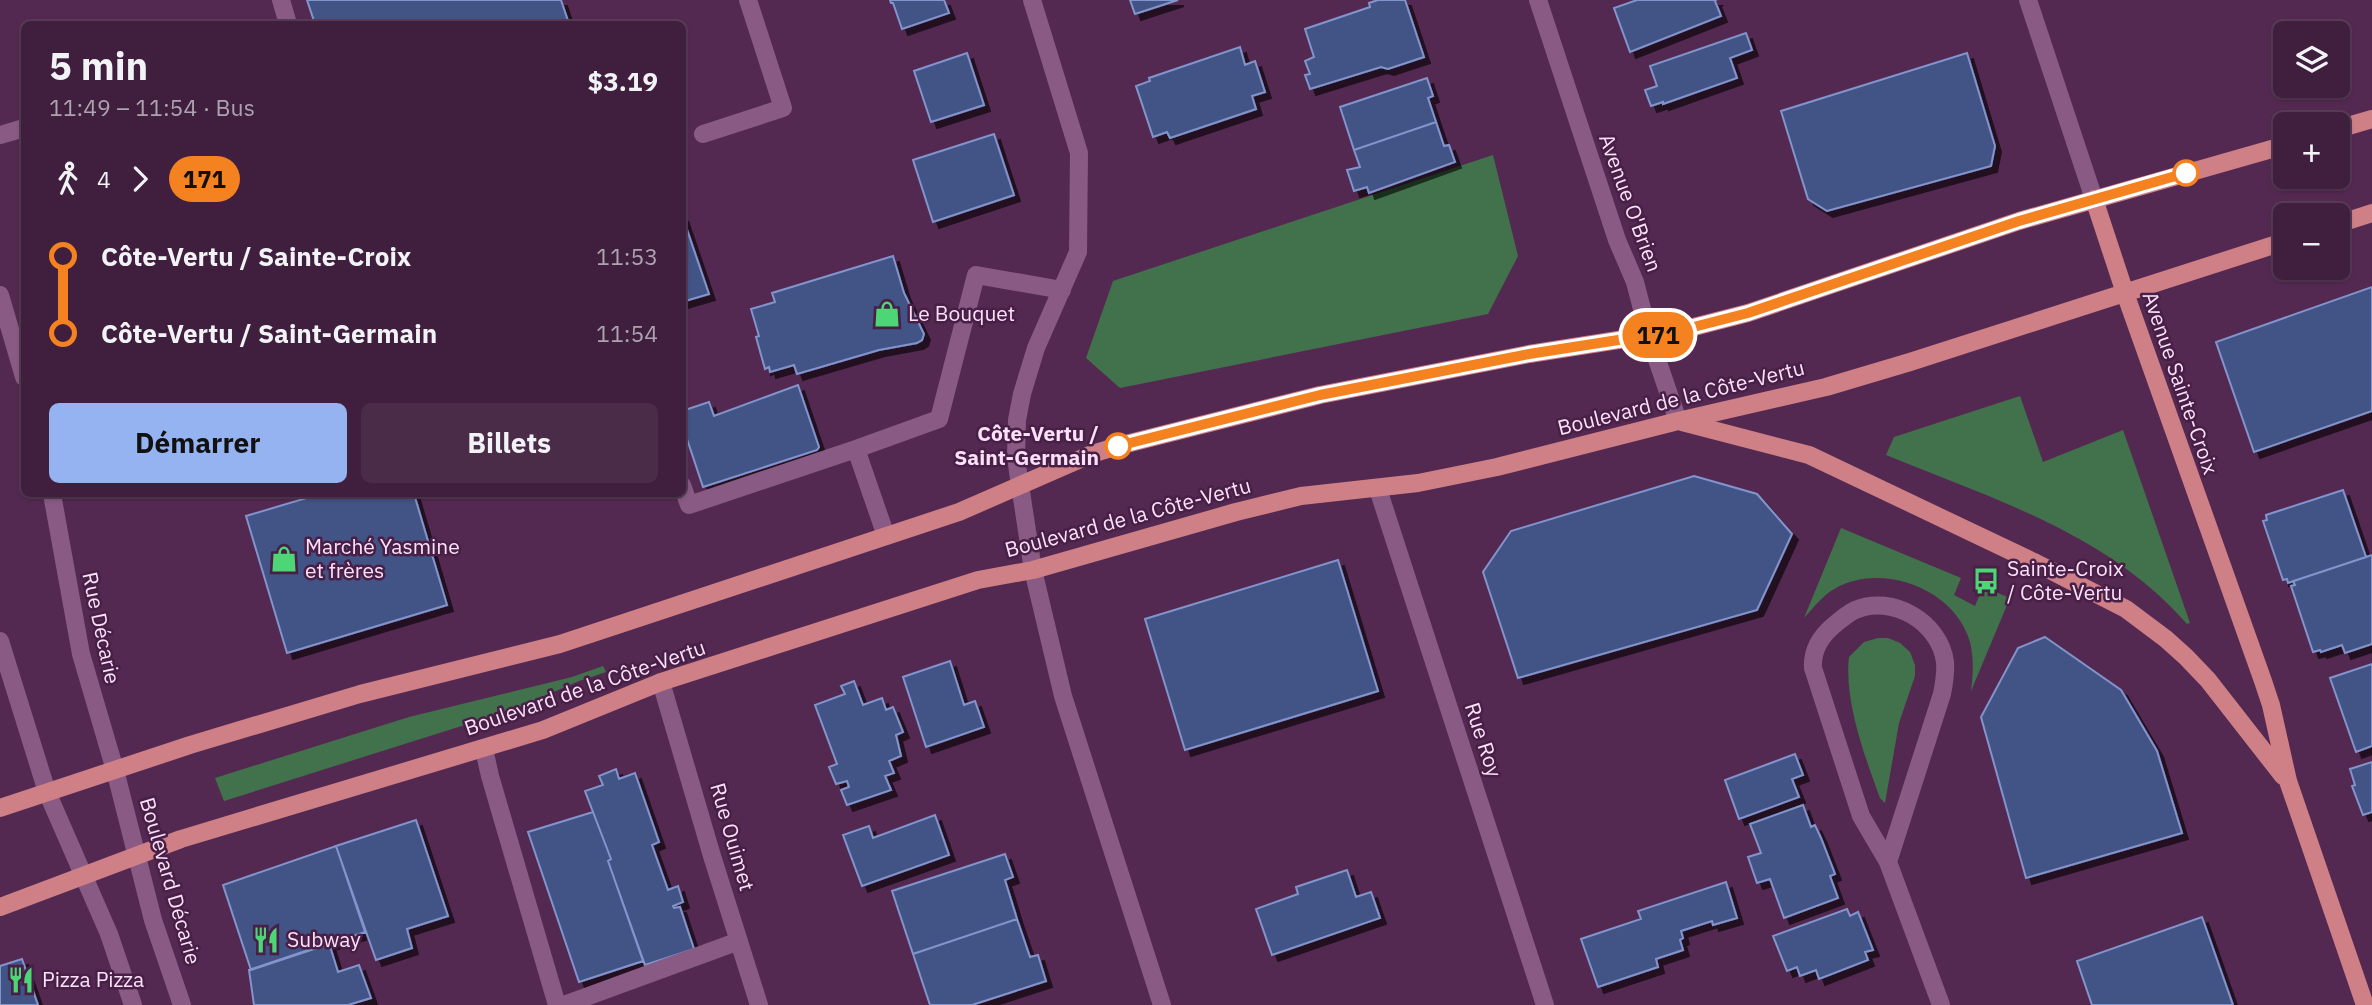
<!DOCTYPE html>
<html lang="fr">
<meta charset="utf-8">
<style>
body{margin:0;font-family:"IBM Plex Sans",sans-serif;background:#4a2c48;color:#f1f3f6;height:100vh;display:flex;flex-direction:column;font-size:26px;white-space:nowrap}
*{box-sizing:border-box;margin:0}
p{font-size:23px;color:#ada2b0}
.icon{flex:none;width:38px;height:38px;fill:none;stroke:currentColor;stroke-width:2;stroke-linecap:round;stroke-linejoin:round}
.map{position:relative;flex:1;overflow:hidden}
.panel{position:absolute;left:21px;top:21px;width:665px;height:476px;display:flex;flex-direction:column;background:#3f1f3d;border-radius:10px;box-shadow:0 2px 5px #0004,0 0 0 2px #583d57}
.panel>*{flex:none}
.badge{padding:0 14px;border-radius:23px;font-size:24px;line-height:46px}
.tools{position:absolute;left:2273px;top:21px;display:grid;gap:14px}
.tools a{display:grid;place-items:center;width:77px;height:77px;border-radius:10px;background:#3f1f3d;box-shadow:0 2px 5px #0004,0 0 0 2px #583d57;font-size:35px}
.map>.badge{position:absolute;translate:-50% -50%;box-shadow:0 0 0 4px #fff}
.legs{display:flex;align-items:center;gap:10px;height:77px;padding:0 28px;font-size:23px}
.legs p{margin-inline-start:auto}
.summary{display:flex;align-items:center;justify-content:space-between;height:119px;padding:0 28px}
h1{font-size:38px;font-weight:700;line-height:52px}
.primary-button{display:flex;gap:14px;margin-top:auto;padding:14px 28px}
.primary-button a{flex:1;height:80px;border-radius:10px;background:#95b2f1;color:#111;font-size:28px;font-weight:700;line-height:80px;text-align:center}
.primary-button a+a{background:#4a2c48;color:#f1f3f6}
ul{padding:0 28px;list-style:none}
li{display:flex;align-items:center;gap:24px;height:77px;font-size:26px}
li i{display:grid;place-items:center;width:10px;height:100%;margin:0 9px;background:currentColor}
li i::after{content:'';width:18px;height:18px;margin:-9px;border:5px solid;border-radius:50%;background:#3f1f3d}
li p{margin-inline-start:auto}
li:first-child i{background:linear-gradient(#0000 50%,currentColor 0)}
li:last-child i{background:linear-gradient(currentColor 50%,#0000 0)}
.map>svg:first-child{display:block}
.green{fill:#42724c}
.building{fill:#435285;stroke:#8294cc;stroke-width:2;filter:url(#shadow)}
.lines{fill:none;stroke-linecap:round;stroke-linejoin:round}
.minor{stroke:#895a84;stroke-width:18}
.major{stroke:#cf7f86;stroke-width:18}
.line-1-casing{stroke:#fff;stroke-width:16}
.line-1{stroke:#f58220;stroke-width:10}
.stop-1-dot{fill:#fff;stroke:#f58220;stroke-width:3.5}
.labels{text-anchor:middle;stroke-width:5;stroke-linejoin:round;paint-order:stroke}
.street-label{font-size:21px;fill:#fce1f9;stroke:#481f46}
.poi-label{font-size:21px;fill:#fce1f9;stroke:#481f46;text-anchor:start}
.stop-label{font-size:21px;font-weight:bold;fill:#fce1f9;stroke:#481f46;text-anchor:end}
</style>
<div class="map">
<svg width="2372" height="1005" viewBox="0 0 2372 1005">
<defs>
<filter id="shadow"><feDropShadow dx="6" dy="6" stdDeviation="0" flood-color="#0009"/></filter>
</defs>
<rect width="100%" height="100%" fill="#542951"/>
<path class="green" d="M1493,155l25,101 -30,58 -368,74 -34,-30 27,-77z
M2020,396l23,66 80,-32 67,193 -3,1c-78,-90 -194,-125 -301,-169l8,-18z
M1841,528l120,50 -7,17 21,11 8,-19 27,11 -39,93c2,-16 3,-32 -1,-49 -15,-53 -87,-80 -134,-54 -13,7 -22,19 -32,30z
M1878,638h10l12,5 10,9 5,13v11l-16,47 -14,80 -5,-5c-15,-41 -36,-97 -31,-141l15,-15z
M603,666l3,6 -27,9 -67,29 -288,91 -9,-23 194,-61 163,-40z"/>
<path class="building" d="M307,0h254l8,24h-254z
M890,0h54l5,13 -47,16 -9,-26h-2z
M1130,0h48l-43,14z
M1378,0h27l19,57 -36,12 -7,-2 -71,22 -5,-14 5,-1 -5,-13 9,-4 -9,-28 65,-22 -1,-4z
M1637,0h79l-1,1 6,15 -91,36 -16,-44z
M1746,33l6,17 -22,8 7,20 -74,26v-2l-12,4 -6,-16 12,-4 -7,-20z
M1240,47l5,18 10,-4 10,31 -13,4 4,13 -86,29 -3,-6 -14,5 -17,-51 14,-5 -1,-3z
M967,53l17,52 -53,17 -17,-51z
M1967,53l28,93 -4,20 -164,45 -19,-12 -27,-88z
M1427,78l6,18 -5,2 8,24 -82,28 -14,-43z
M1436,122l8,24 5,-1 6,17 -86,31 -2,-6 -13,4 -7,-21 13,-3 -6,-17z
M994,134l20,61 -81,27 -20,-62z
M682,215l27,79 -27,8z
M893,256l11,37 20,41 -2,6 -5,3 -38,7 -82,24 -3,-9 -24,7 -1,-5 -4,2 -9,-32 3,-1 -8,-27 24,-7 -3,-9z
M2372,287v124l-118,41 -38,-110z
M798,385l21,62 -2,3 -114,37 -21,-63v-13l27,-9 5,14z
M1694,476l63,18 35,40 -35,76 -239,68 -35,-106 28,-41z
M2343,490l23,67 -78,26 -1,-4 -4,1 -20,-59 4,-1 -1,-5z
M320,494h94l33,111 -160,48 -41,-137z
M2372,555v89l-27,9 -3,-8 -21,7 -1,-2 -7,2 -22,-66 4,-1 -2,-4z
M1338,560l40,131 -193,59 -40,-131z
M2045,637l76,53 36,61 25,82 -156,45 -45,-161 37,-69z
M950,661l14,44 11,-4 9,26 -58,20 -23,-70z
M2372,664v82l-16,6 -26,-74z
M854,681l9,24 19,-7 4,12 7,-3 10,25 -7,3 5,21 -12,5 5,12 -9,3 6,14 -44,15 -6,-15 8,-3 -2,-6 -11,3 -7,-17 8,-3 -22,-59 30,-11 -4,-8z
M1795,754l8,21 -11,4 7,18 -60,22 -14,-39z
M2372,762v50l-9,3 -11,-29 3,-1 -5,-16z
M616,769l3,10 16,-6 24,69 -7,3 16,45 10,-4 5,16 -10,4 1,2 6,-1 14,42 -49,16 -37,-104 3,-2 -26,-68 18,-6 -4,-9z
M1803,805l8,22 4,-2 6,13 14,36 -5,2 8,22 -54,20 -14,-39 -13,4 -9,-26 13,-4 -11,-29z
M593,812l18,47 -3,2 35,100 -64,21 -51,-150z
M935,815l14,40 -87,31 -19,-51 26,-9 4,12z
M416,820l32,96 -41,13 5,19 -36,12 -40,-114z
M336,846l29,86 -114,38 -28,-85z
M1005,854l8,23 -8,3 12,39 -104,35 -21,-63z
M1347,870l9,27 15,-5 9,26 -108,37 -16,-46 42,-15 -2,-7z
M1726,882l11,36 -24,7 -1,-4 -31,10 2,7 -3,2 3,10 -27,9 2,8 -60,20 -17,-48 60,-20 -3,-8z
M1847,909l3,7 8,-4 15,38 -8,2 3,8 -49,19 -3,-9 -16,6 -3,-9 -10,4 -14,-35z
M2202,917l31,88h-141l-15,-44z
M1017,919l13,38 8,-2 8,26 -74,24h-42l-17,-51z
M329,943l9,29 21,-7 12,33 -23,7h-94l-5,-35z
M22,959l16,46h-38v-39z"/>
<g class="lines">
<path class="minor" d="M281,0l7,24
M1032,0l47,153 -1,99 -42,96 -14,46 -5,26 -1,36 2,16 15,98 30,126 99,309
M1538,0l79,240 18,42 14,54 29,85
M2028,0l66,199
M703,134l80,-26 -35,-108
M0,135l24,-7
M0,295l24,82
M682,485l7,20 167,-56
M1378,489l167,516
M52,494l29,160 34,116 38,150 29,85
M886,536l-30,-87 83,-30 37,-144 86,15
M0,641l47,151 62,142 24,71
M661,682l51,174 47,149
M484,749l6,27 67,229
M1888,862l54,-168c2,-10 4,-21 3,-32 -5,-40 -53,-68 -90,-52 -8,4 -15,10 -22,16 -13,11 -21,24 -20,42l48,148 27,46 53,143
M564,1005l175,-64"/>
<path class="major" d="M2338,129l34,-10
M2094,199l31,94 138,388 8,24 17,76 77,224
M2338,224l34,-11
M1682,422l127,33 227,108 90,46 40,30 20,18 22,23 75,96
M0,808l190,-63 170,-51 200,-50 399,-132 133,-58 26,-8 202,-51 209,-41 153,-24 66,-17 271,-92 267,-76
M0,907l181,-68 362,-109 118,-48 317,-102 55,-10 203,-58 65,-16 117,-13 79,-16 181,-46 148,-34 84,-25 376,-121"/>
</g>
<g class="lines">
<g class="line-1-casing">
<path id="line-1" d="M1118,446l202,-51 209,-41 153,-24 66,-17 271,-92 167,-48"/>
</g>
<use href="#line-1" class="line-1"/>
</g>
<defs>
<g id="shop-bare" transform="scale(2.1)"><path d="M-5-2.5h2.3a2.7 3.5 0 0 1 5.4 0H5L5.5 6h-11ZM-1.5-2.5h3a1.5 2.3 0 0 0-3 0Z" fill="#4dd676" stroke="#481f46" stroke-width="2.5" paint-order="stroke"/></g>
<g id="bus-bare" transform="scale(2.1)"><path d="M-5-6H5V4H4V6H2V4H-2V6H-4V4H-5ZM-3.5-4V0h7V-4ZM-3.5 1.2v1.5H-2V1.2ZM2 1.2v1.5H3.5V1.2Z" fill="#4dd676" stroke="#481f46" stroke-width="2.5" paint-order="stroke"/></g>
<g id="restaurant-bare" transform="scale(2.1)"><path d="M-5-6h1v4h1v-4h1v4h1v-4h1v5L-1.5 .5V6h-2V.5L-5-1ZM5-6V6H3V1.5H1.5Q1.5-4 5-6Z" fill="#4dd676" stroke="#481f46" stroke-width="2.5" paint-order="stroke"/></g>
</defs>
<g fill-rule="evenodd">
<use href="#shop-bare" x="887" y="314"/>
<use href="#shop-bare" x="284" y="559"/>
<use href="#bus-bare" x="1986" y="581"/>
<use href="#restaurant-bare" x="266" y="940"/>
<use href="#restaurant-bare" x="21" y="980"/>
</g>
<g class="stop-1-dot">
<circle cx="2186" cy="173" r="12"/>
<circle cx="1118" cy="446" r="12"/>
</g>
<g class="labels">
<g class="street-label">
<text transform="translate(1630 203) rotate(70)" y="7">Avenue O'Brien</text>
<text transform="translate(2180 383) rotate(71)" y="7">Avenue Sainte-Croix</text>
<text transform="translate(1681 398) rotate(-14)" y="7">Boulevard de la Côte-Vertu</text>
<text transform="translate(1128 518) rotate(-15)" y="7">Boulevard de la Côte-Vertu</text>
<text transform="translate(101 628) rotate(78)" y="7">Rue Décarie</text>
<text transform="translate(585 688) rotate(-19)" y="7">Boulevard de la Côte-Vertu</text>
<text transform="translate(1483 740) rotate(72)" y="7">Rue Roy</text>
<text transform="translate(732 837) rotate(74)" y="7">Rue Ouimet</text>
<text transform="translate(170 881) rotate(74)" y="7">Boulevard Décarie</text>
</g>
<g class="poi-label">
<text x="908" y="321">Le Bouquet</text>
<text x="305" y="554">Marché Yasmine<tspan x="305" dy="24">et frères</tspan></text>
<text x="2007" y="576">Sainte-Croix<tspan x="2007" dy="24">/ Côte-Vertu</tspan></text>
<text x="287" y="947">Subway</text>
<text x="42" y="987">Pizza Pizza</text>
</g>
<g class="stop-label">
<text x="1099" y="441">Côte-Vertu /<tspan x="1099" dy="24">Saint-Germain</tspan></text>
</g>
</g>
</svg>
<div class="tools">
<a><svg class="icon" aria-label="layers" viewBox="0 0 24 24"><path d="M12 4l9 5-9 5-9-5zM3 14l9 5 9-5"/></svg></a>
<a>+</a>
<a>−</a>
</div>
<b class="badge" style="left:1658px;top:335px;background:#f58220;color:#111">171</b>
<section class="panel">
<div class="summary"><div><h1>5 min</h1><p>11:49 – 11:54 · Bus</p></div><b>$3.19</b></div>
<div class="legs"><svg class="icon" aria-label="walk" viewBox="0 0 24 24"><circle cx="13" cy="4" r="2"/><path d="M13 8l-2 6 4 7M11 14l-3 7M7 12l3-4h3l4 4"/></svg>4<svg class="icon" aria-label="forward" viewBox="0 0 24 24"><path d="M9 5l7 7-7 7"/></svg><b class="badge" style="background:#f58220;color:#111">171</b></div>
<ul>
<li><i style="color:#f58220"></i><b>Côte-Vertu / Sainte-Croix</b><p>11:53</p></li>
<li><i style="color:#f58220"></i><b>Côte-Vertu / Saint-Germain</b><p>11:54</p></li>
</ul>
<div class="primary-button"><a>Démarrer</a><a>Billets</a></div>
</section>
</div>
